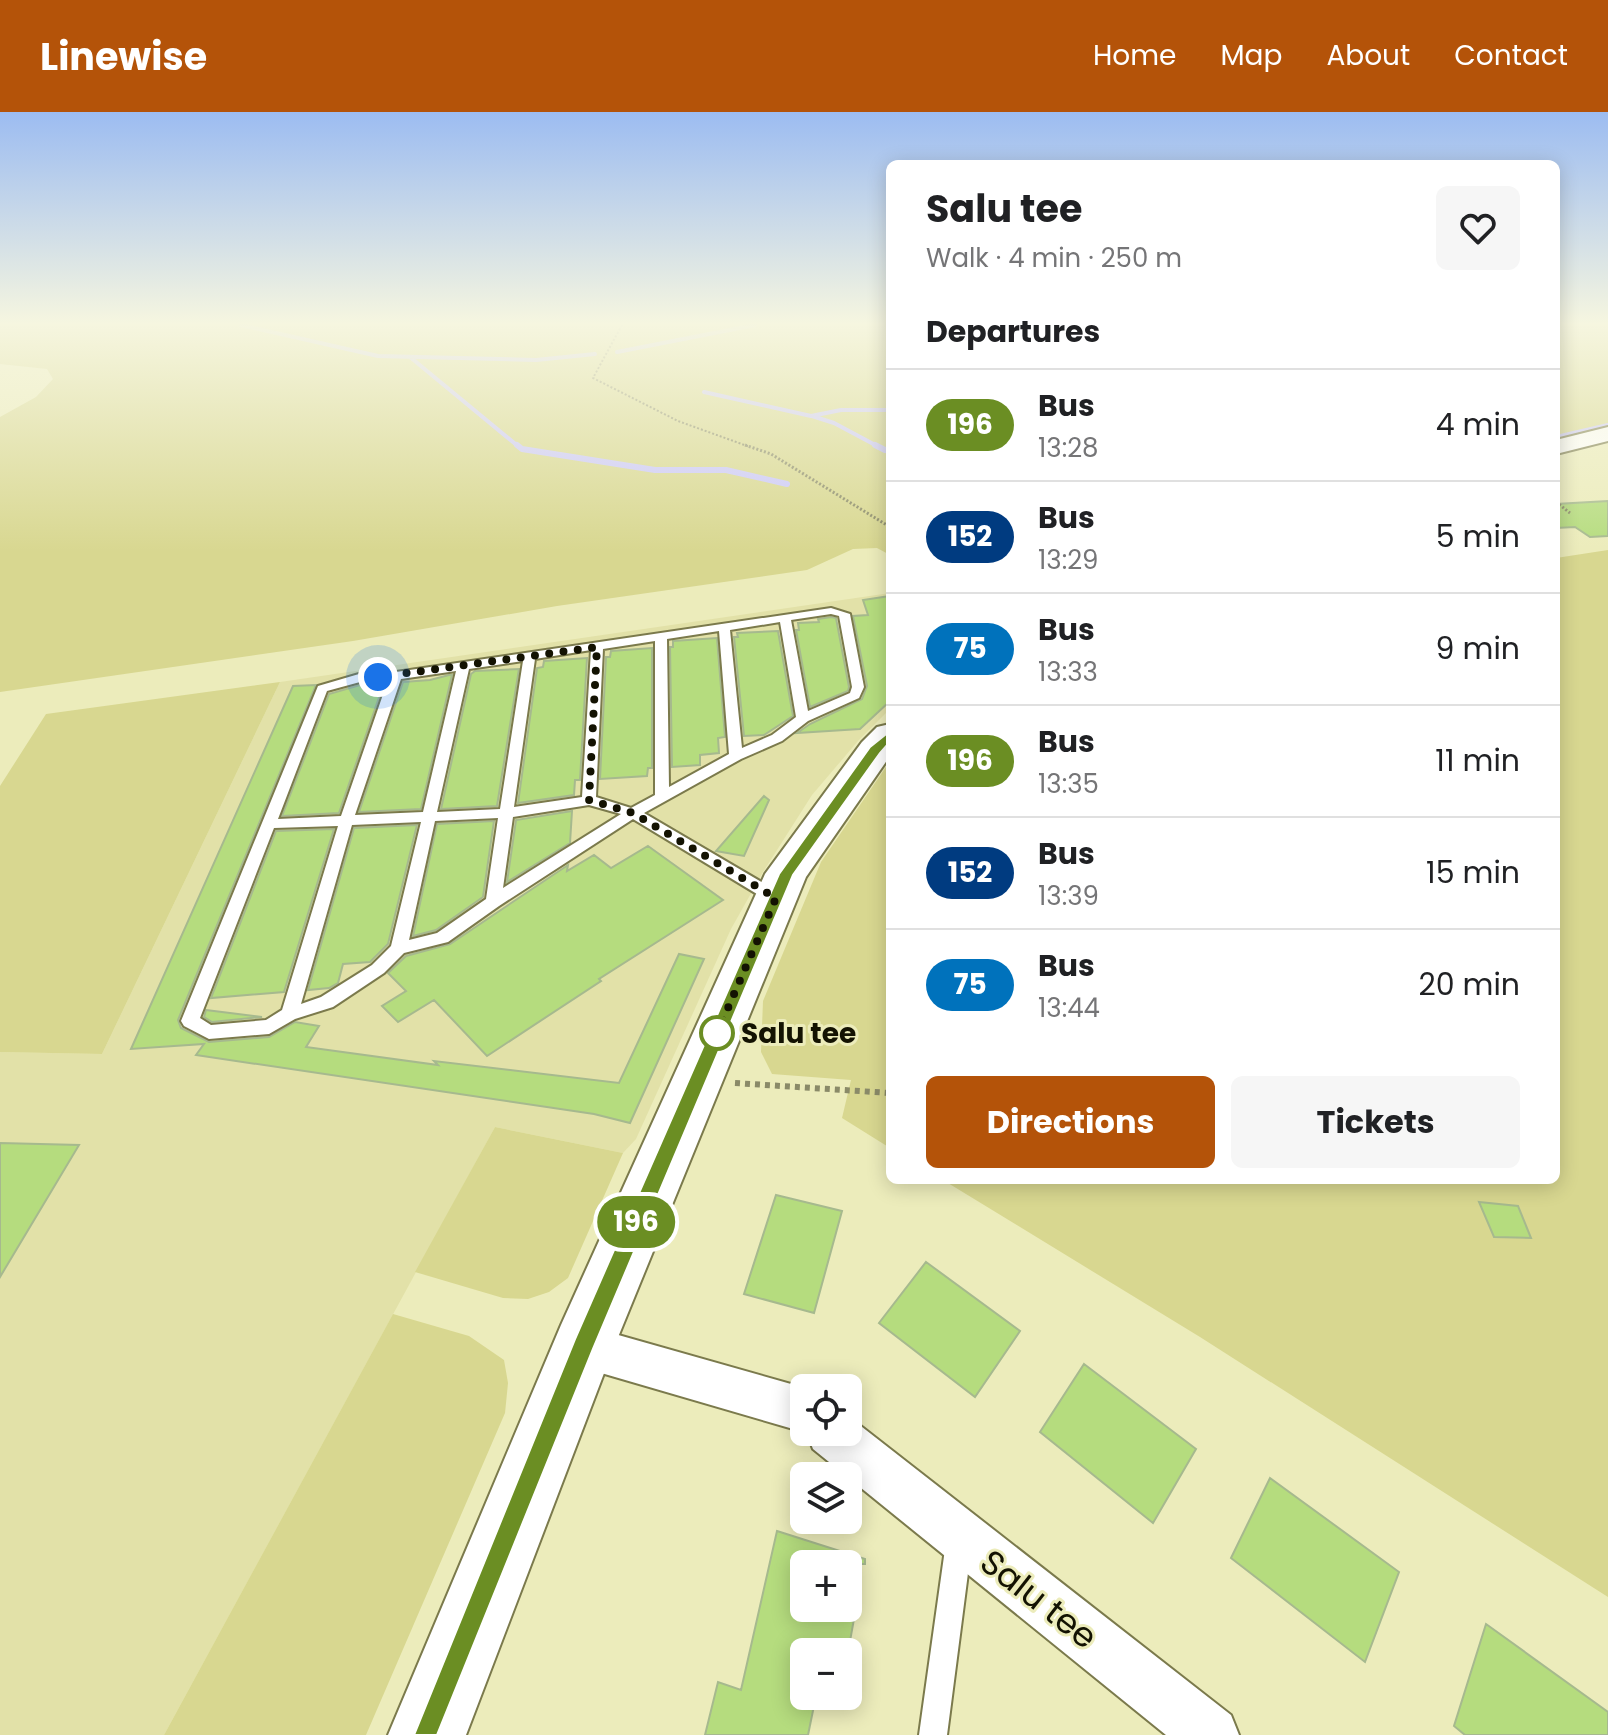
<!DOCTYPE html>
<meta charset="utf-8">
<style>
body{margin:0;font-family:Poppins,sans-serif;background:#f6f6f6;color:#202124;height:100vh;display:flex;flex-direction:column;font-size:30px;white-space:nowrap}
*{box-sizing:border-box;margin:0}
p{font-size:26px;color:#757577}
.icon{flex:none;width:44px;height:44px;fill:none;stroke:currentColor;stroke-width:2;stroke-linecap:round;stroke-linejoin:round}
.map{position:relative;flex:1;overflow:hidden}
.panel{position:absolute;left:886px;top:48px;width:674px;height:1024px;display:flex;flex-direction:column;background:#fff;border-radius:12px;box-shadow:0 4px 20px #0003}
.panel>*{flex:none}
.badge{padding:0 16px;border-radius:26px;font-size:28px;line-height:52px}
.fabs{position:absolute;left:790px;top:1262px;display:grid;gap:16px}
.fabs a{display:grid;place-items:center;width:72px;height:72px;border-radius:12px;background:#fff;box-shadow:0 4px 20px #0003;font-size:40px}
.you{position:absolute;width:40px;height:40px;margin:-20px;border:6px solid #fff;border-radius:50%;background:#1a73e8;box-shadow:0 0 0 12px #1a73e833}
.map>.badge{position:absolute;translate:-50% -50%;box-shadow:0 0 0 4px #fff}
h2{padding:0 40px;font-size:30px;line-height:72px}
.round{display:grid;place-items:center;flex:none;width:84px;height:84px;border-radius:12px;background:#f6f6f6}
.head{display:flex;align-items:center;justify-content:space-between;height:136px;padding:0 40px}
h1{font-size:38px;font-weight:700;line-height:60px}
.button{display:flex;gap:16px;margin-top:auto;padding:16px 40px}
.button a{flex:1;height:92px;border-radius:12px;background:#b45309;color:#fff;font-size:32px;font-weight:700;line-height:92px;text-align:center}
.button a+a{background:#f6f6f6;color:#202124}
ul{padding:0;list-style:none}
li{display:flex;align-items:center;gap:24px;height:112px;padding:0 40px;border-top:2px solid #e0e0e0}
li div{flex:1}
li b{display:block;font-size:30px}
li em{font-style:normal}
li .badge{min-width:88px;font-weight:700;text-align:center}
header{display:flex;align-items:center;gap:48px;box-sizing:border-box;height:112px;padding:0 40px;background:#b45309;color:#fff}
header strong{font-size:38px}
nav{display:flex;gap:44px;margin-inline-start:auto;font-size:28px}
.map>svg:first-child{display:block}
.built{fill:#e2e1a8}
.green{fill:#d8d790}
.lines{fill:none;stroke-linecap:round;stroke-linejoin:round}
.stream-far1{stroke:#cac7ff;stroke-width:4}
.stream{stroke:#cac7ff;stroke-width:6}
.building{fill:#b5dc7e;stroke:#a6b98e;stroke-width:2}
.lane-casing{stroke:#7b7a4c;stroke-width:4}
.street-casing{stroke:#7b7a4c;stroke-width:4}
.secondary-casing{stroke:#7b7a4c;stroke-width:4}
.path-far2{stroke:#8a8a68;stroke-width:2;stroke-dasharray:2 2;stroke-linecap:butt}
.path-far1{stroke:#8a8a68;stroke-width:3;stroke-dasharray:2 2;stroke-linecap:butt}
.path{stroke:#8a8a68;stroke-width:6;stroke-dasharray:5 5;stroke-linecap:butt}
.lane{fill:#fff;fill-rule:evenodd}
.street{fill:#fff;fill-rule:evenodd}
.secondary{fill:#fff;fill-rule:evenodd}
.line{fill:#6b8e23;stroke:#fff;stroke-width:2}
.walk{stroke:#131202;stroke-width:8;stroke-dasharray:0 14.4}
.stop-dot{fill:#fff;stroke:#6b8e23;stroke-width:4}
.labels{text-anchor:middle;stroke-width:6;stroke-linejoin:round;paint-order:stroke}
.stop-label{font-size:28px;font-weight:bold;fill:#131202;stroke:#ececbb;text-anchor:start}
.near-street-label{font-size:34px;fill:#131202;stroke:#ececbb}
</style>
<header>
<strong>Linewise</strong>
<nav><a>Home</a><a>Map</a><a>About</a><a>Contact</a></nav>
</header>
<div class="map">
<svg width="1608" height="1623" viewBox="0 0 1608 1623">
<rect width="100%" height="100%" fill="#ececbb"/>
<path class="built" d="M890,481v116l-32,32 -46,54 -49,77 -32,57 -95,210 -13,14 -128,-26 -331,608h-164v-683l102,2 178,-372z"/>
<path class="green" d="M0,213h890v230l-13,-7 -24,1 -46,21 -250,36 -204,35 -353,51v-275l36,-20 17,-18 -6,-10 -47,-5z
M1556,213h52v100l-52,12z
M1608,438v1047l-408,-260 -257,-157h613v-622z
M280,570l-178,372 -102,-2v-266l46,-72z
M890,649v387l-48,-30 9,-38 -79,-6 -11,-22 2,-51 58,-139z
M495,1015l128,26 -55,125 -19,14 -21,7 -25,-1 -88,-26z
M393,1202l76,22 35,24 4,23 -3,30 -139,322h-202z"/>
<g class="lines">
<path class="stream-far1" d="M241,213l137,31 158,4 59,-6
M617,240l138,-27
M410,245l109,90
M704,280l107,24 30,-6h49
M812,304l22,7 45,24
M1556,325l52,-12"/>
<path class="stream" d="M517,333l5,4 133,21h71l61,14
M875,333l10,5"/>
</g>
<path class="building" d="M1608,389v35l-18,1 -15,-10 -19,1v-24z
M890,484v105l-30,28 -63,4 13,-9 52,-25 5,-13 -14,-70 15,-1 -5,-15z
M831,505l5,1 13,69 -1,4 -38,16 -14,-77h3l-1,-7 21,-1 -1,-3z
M778,519l15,85 -29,19 -20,1 -10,-99h4l-1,-4z
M717,526l8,99 -7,1 1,15 -19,2v10l-28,2 -2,-120h3v-6z
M652,536v120h-4l-1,8 -47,3 6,-122h4l1,-6z
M587,546l-7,122h-5l-1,15 -56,8 19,-135 6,-1 1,-6z
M519,557l-22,137 -56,3 30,-135 4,-3z
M449,563h3l-31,134 -62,3 44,-130 27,-2z
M384,571l-45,130 -57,3 47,-122 31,-9z
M316,573l-138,335 3,8 28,14 60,-5 26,-15 24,4 -13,21 132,18 -4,-4 185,22 60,-129 25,5 -74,164 -36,-9 -398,-59 8,-11 -73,5 162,-363z
M764,684l5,4 -25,56 -28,-5z
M572,699l-2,32 -63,39 9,-62z
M494,709l-11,76 -47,33 -23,6 24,-112z
M417,713l-29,119 -18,18 -27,2 -5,19 -9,5 -21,2 46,-162z
M334,717l-50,163 -73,6 65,-167z
M648,734l75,54 -124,79 2,2 -114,75 -53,-56 -36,22 -16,-16 24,-15 -18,-18 18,-17 44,-12 118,-79 -1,6 27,-16 17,13z
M206,898l56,7 -50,5 -8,-5z
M0,1031l79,2 -79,132z
M776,1083l66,16 -28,102 -70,-19z
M1479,1090l39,4 13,32 -37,-1z
M926,1150l94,69 -45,66 -96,-74z
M1084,1252l112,85 -43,74 -113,-91z
M1270,1366l129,94 -34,90 -134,-104z
M777,1419l88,28v5h-61v44h52l-8,44h-44v44h12l-8,39h-103l13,-53 23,8z
M1486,1512l122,88v23h-143l-11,-9z"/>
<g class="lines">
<g class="lane-casing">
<path id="lane" d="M831,496l19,6 14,73 -5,11 -51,23 -26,20 -41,18 -97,54 138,81 2,4 -2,4h-12l-137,-83 -134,87 -51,36 -44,11 -20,20 -51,34 -38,12 -26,15 -60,5 -25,-13 -3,-5 137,-335 41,-12 37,-2zM831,502l8,2 13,71 -2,6 -42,18 -17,-91zM780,510l16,95 -24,18 -30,13 -12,-118zM719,519l10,123 -60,33 -2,-148zM655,529v154l-24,13 -35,-11 7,-148zM591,538l-9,147 -68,10 21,-148zM523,549l-23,148 -63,3 32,-143zM456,559l-33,141 -68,3 46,-136zM388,568l-47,136 -63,3 49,-128 33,-9zM589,693l32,9 -118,74 10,-71zM498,706l-12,81 -49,34 -28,7 26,-119zM421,710l-30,124 -19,19 -51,32 -20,7 51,-179zM338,714l-56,184 -16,10 -55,5 -11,-7 74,-190z
M959,1417l9,4 4,9 -25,193h-28l27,-193 4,-9z"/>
</g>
<g class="street-casing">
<path id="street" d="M583,1213l222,63 -1,44h44v-16l383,299 8,20h-73l-353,-286 -6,-16 -240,-70 -6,-16 6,-16z"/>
</g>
<g class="secondary-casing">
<path id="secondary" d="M1608,315v14l-52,13v-14z
M890,612v32l-84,121 -192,470 -148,388h-78l173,-410 204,-451 97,-132 15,-15z"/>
</g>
<path class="path-far2" d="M622,213l-29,53 85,43 72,26"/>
<path class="path-far1" d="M745,333l26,9 119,73
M1556,390l14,11"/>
<path class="path" d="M735,971l155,10"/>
<use href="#lane" class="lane"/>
<use href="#street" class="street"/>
<use href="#secondary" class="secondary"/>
</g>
<linearGradient id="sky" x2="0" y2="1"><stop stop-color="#9cbcf1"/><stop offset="0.48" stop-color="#f6f6e0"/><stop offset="1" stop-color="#f6f6e0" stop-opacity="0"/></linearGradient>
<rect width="1608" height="440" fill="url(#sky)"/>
<path class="line" d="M890,619l6,4 -16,18 -87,122 -200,474 -156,386h-23l161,-396 204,-465 91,-127z"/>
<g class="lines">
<path class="walk" d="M378,565l219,-30 -8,153 44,13 143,85 -59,135"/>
</g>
<circle class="stop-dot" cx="717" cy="921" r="16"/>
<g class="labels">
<g class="stop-label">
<text x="741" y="931">Salu tee</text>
</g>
<g class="near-street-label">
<text transform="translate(1039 1487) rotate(38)" y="12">Salu tee</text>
</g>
</g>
</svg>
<div class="fabs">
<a><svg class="icon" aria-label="locate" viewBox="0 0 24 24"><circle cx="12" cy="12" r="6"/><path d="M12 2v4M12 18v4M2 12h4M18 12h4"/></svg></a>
<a><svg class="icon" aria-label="layers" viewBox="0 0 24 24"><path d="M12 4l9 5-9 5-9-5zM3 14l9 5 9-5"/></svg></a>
<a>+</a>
<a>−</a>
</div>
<div class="you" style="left:378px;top:565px"></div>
<b class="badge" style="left:636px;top:1110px;background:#6b8e23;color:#fff">196</b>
<section class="panel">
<div class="head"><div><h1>Salu tee</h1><p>Walk · 4 min · 250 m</p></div><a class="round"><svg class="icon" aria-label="heart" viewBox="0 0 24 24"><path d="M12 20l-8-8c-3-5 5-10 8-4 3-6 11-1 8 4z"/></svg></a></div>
<h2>Departures</h2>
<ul>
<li><span class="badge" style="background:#6b8e23;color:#fff">196</span><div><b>Bus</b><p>13:28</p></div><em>4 min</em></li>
<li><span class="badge" style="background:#003b80;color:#fff">152</span><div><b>Bus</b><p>13:29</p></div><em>5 min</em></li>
<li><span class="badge" style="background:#0072bc;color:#fff">75</span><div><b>Bus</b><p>13:33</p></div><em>9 min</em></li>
<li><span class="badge" style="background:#6b8e23;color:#fff">196</span><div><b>Bus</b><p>13:35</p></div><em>11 min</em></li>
<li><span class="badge" style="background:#003b80;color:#fff">152</span><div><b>Bus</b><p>13:39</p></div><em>15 min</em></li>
<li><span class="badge" style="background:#0072bc;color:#fff">75</span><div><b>Bus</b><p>13:44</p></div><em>20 min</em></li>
</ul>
<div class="button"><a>Directions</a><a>Tickets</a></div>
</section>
</div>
